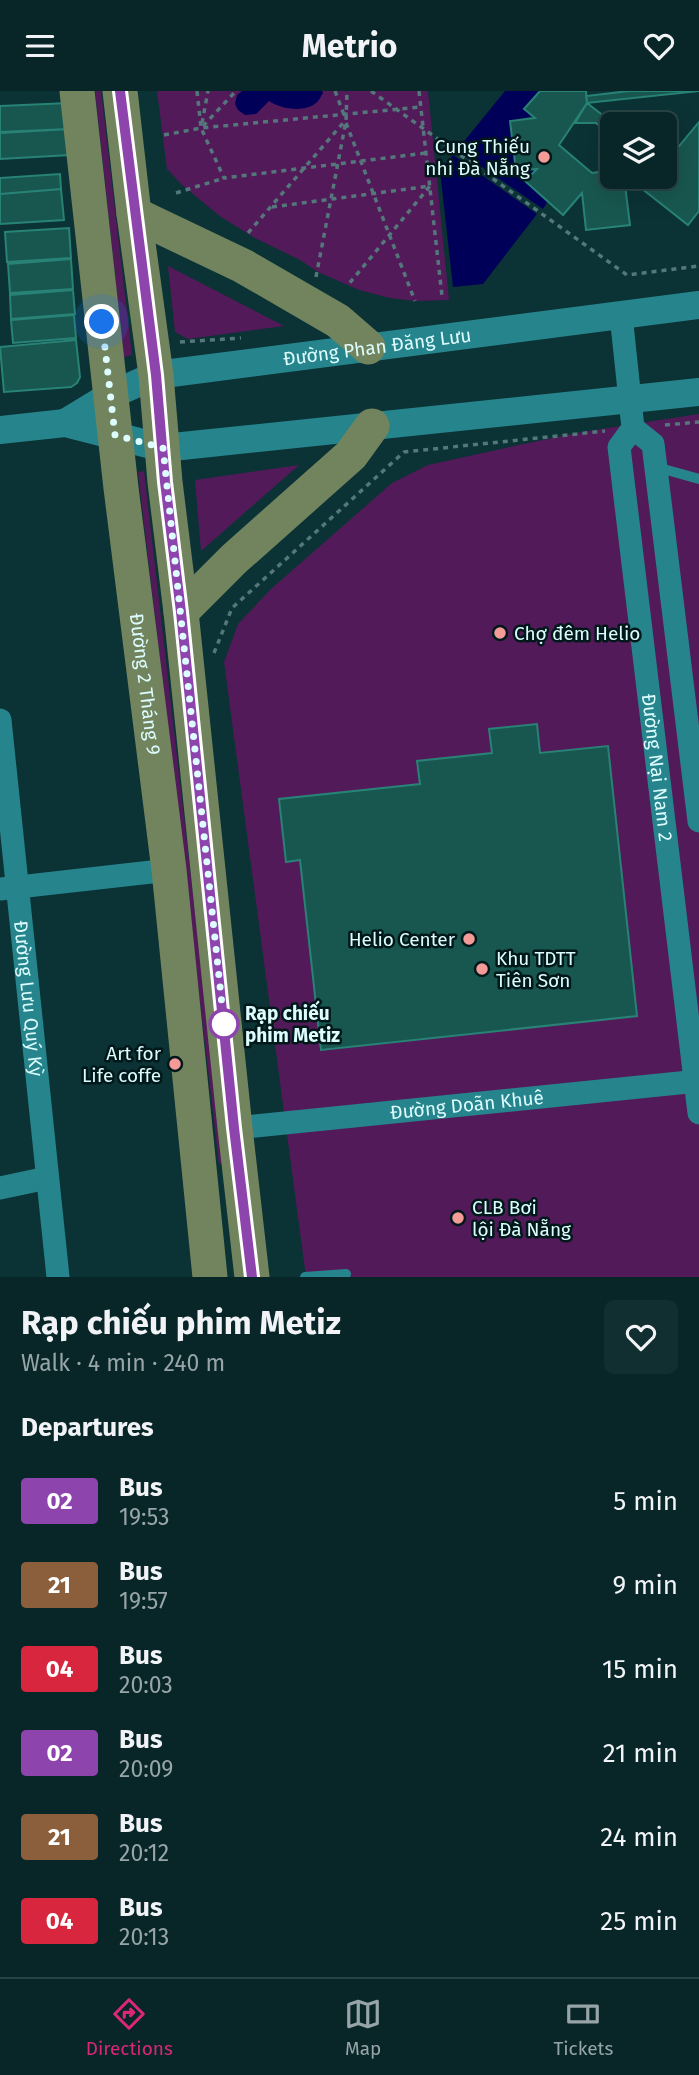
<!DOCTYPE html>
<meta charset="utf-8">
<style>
body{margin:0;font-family:"Fira Sans",sans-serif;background:#112e30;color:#f1f3f6;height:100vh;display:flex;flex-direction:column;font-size:26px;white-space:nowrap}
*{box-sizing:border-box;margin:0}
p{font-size:23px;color:#98a5a8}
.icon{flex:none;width:38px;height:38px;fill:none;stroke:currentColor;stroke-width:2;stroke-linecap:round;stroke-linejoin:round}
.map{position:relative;height:1186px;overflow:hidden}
.side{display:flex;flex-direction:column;background:#082628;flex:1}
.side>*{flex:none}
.badge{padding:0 14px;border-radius:5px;font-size:24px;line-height:46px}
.tools{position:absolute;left:600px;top:21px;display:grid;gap:14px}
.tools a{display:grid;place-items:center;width:77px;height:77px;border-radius:10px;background:#082628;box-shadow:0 7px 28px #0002,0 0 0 2px #294345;font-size:35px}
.you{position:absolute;width:35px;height:35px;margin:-18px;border:5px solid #fff;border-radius:50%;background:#1a73e8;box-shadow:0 0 0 10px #1a73e833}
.map>.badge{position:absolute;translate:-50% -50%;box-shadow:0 0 0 4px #fff}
h2{padding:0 21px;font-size:26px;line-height:63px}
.round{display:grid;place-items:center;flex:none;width:74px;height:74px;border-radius:10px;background:#112e30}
.headline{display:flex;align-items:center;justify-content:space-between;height:119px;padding:0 21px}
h1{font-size:33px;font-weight:700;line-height:52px}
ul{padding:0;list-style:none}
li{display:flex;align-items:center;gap:21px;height:84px;padding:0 21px}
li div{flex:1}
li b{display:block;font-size:26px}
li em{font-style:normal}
li .badge{min-width:77px;font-weight:700;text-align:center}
header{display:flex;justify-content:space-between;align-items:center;height:91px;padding:0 21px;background:#082628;font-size:32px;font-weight:700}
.menu{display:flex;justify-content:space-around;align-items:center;height:98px;border-top:2px solid #294345;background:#082628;font-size:19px;color:#98a5a8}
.menu a{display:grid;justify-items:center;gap:4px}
.menu .selected{color:#db2777}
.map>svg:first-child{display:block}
.green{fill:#531a5a}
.water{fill:#000059}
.building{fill:#18574f;stroke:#288276;stroke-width:2}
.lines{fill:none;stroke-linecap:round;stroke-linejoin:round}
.path{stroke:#53777a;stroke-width:3.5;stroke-dasharray:5 5;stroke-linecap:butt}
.service{stroke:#26858c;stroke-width:10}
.minor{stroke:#26858c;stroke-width:23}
.tertiary{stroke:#26858c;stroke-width:28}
.primary{stroke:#72845e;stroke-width:35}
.line-casing{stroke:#fff;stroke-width:16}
.line{stroke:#8e44ad;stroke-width:10}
.walk{stroke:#ddfcfe;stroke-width:7;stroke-dasharray:0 12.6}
.poi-dot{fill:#f59b97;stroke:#00181a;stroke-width:2.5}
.stop-dot{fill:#fff;stroke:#8e44ad;stroke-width:3.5}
.labels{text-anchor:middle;stroke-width:5;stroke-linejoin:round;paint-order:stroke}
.poi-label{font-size:19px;fill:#ddfcfe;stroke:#00181a;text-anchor:end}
.street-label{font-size:19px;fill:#ddfcfe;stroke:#00181a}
.stop-label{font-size:19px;font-weight:bold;fill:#ddfcfe;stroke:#00181a;text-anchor:start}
</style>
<header><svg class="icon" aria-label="menu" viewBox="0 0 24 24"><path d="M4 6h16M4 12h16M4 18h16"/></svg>Metrio<svg class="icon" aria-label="heart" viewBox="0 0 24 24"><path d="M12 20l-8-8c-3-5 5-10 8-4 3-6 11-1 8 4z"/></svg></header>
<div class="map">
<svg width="699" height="1186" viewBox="0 0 699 1186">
<rect width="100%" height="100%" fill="#0b3235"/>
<path class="green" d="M95,0h6l31,264 -8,2z
M157,0h271l21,209 -34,1 -25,-3 -31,-8 -41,-18 -18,-12 -45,-22 -34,-21 -39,-32 -15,-16z
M168,175l116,60 -96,13 -13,-7z
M699,323v863h-393l-82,-615 14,-38 33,-35 121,-106 36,-18 86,-19 68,-14z
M299,374l-98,86 -6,-71z
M144,380l80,692 -5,1 -81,-692z"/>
<path class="water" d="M242,0h80l1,2c-2,3 -4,8 -7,10 -12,10 -35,6 -47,-2l-13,13 -11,1 -7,-5 -3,-6 2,-9z
M505,0h35l-16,18 9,7 -22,5 26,48 -11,12 22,20 -5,8 -86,-59z
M453,64l84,59 -54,70 -30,3 -13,-116z"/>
<path class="building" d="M540,0h46l1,12 -28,42 33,28 20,-3v7h12l6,48 -44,5 -4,-37 -19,22 -38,-34 12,-12 -21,2 -6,-50 25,-3 -11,-9z
M629,0h70l-112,12 -1,-7z
M68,12l1,26 -69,3v-26z
M587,12l27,21 -2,12 -16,-13h-21z
M699,31v89l-11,14 -61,-48h38v-14z
M69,38l1,26 -70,4v-26z
M60,83l1,15 -61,5v-16z
M61,98l3,31 -64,4v-30z
M69,137l2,30 -64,4 -2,-30z
M71,168l2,30 -63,4 -2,-29z
M73,199l2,24 -64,5 -1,-24z
M74,224l2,23 -63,5 -2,-23z
M76,249l4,37 -3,6 -6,4 -67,5 -4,-45z
M537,633l3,29 68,-7 29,270 -316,34 -21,-190 -14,2 -7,-63 141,-15 -3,-23 75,-8 -3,-24z"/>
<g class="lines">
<path class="path" d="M197,0l4,37 23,50 202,-25
M335,0l9,24
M371,0l256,184 72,-9
M419,0l23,205
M202,32l6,-32
M346,32l69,178
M203,35l33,-35
M164,44l37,-7 220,-21
M176,102l48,-15
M272,116l158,-21 -82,99
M248,142l96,-111
M316,186l30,-156 1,-30
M180,251l61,-4
M665,334l34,-3
M214,562l18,-45 172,-156 201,-21"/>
<path class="service" d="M656,376l43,12
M305,1186l41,-3"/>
<g class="minor">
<path id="s1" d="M621,224l12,113 -14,19 80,666"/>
<path d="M633,337l20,16 46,377"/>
<path id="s2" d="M0,629l58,557"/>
<path d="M0,798l169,-19"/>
<path id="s3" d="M235,1037l464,-47"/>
<path d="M0,1097l47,-10"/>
</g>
<g class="tertiary">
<path id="s4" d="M65,332l46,-28 45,-20 543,-70"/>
<path d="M0,339l65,-7 98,25 536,-56"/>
</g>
<g class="primary">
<path id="s5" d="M77,0l44,397 48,382 41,407"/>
<path d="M120,0l14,123 22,161 9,107 16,130 54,516 17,149"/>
<path d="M134,123l109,52 95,55 30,26"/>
<path d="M181,521l53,-53 117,-104 21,-29"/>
</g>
</g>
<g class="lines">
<g class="line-casing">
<path id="line" d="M120,0l36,284 9,107 16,130 53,516 18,149"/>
</g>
<use href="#line" class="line"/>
<path class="walk" d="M102,231l13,113 48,13 61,576"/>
</g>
<g class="poi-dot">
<circle cx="544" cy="66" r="7"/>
<circle cx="500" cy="542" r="7"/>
<circle cx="469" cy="848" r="7"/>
<circle cx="482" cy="878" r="7"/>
<circle cx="175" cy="973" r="7"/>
<circle cx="458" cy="1127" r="7"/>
</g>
<circle class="stop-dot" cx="224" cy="933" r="14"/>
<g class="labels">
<g class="poi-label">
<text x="530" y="62">Cung Thiếu<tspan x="530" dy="22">nhi Đà Nẵng</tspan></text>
<text x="514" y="549" text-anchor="start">Chợ đêm Helio</text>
<text x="455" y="855">Helio Center</text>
<text x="496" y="874" text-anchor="start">Khu TDTT<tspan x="496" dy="22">Tiên Sơn</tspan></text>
<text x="161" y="969">Art for<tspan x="161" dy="22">Life coffe</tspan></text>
<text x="472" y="1123" text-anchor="start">CLB Bơi<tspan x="472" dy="22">lội Đà Nẵng</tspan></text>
</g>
<g class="street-label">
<text dy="7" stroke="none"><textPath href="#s4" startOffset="326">Đường Phan Đăng Lưu</textPath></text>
<text dy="7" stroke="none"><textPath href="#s5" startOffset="597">Đường 2 Tháng 9</textPath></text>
<text dy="7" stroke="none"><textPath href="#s1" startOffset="460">Đường Nại Nam 2</textPath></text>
<text dy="7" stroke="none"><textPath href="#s2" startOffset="280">Đường Lưu Quý Kỳ</textPath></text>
<text dy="7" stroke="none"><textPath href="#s3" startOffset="233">Đường Doãn Khuê</textPath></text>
</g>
<g class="stop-label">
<text x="245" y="929">Rạp chiếu<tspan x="245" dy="22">phim Metiz</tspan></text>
</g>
</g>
</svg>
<div class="tools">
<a><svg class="icon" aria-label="layers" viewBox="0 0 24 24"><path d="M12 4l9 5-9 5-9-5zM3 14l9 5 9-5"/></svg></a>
</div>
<div class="you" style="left:102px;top:231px"></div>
</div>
<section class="side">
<div class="headline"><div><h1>Rạp chiếu phim Metiz</h1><p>Walk · 4 min · 240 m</p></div><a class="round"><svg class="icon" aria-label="heart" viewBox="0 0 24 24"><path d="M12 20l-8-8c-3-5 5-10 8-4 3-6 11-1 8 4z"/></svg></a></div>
<h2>Departures</h2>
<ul>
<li><span class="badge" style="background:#8e44ad;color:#fff">02</span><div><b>Bus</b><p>19:53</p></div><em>5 min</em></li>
<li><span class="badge" style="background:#8b5e3c;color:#fff">21</span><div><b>Bus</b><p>19:57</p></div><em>9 min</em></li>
<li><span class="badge" style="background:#d7263d;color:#fff">04</span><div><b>Bus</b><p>20:03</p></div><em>15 min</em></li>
<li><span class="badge" style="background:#8e44ad;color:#fff">02</span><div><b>Bus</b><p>20:09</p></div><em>21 min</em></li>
<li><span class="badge" style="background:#8b5e3c;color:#fff">21</span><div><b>Bus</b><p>20:12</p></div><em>24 min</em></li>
<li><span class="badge" style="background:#d7263d;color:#fff">04</span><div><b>Bus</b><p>20:13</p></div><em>25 min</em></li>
</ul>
</section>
<nav class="menu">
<a class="selected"><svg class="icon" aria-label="directions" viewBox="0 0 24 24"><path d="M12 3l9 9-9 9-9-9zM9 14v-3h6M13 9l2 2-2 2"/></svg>Directions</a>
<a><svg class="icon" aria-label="map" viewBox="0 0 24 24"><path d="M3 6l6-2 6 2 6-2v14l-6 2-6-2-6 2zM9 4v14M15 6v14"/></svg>Map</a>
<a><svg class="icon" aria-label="tickets" viewBox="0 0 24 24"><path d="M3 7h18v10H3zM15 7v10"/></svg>Tickets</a>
</nav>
